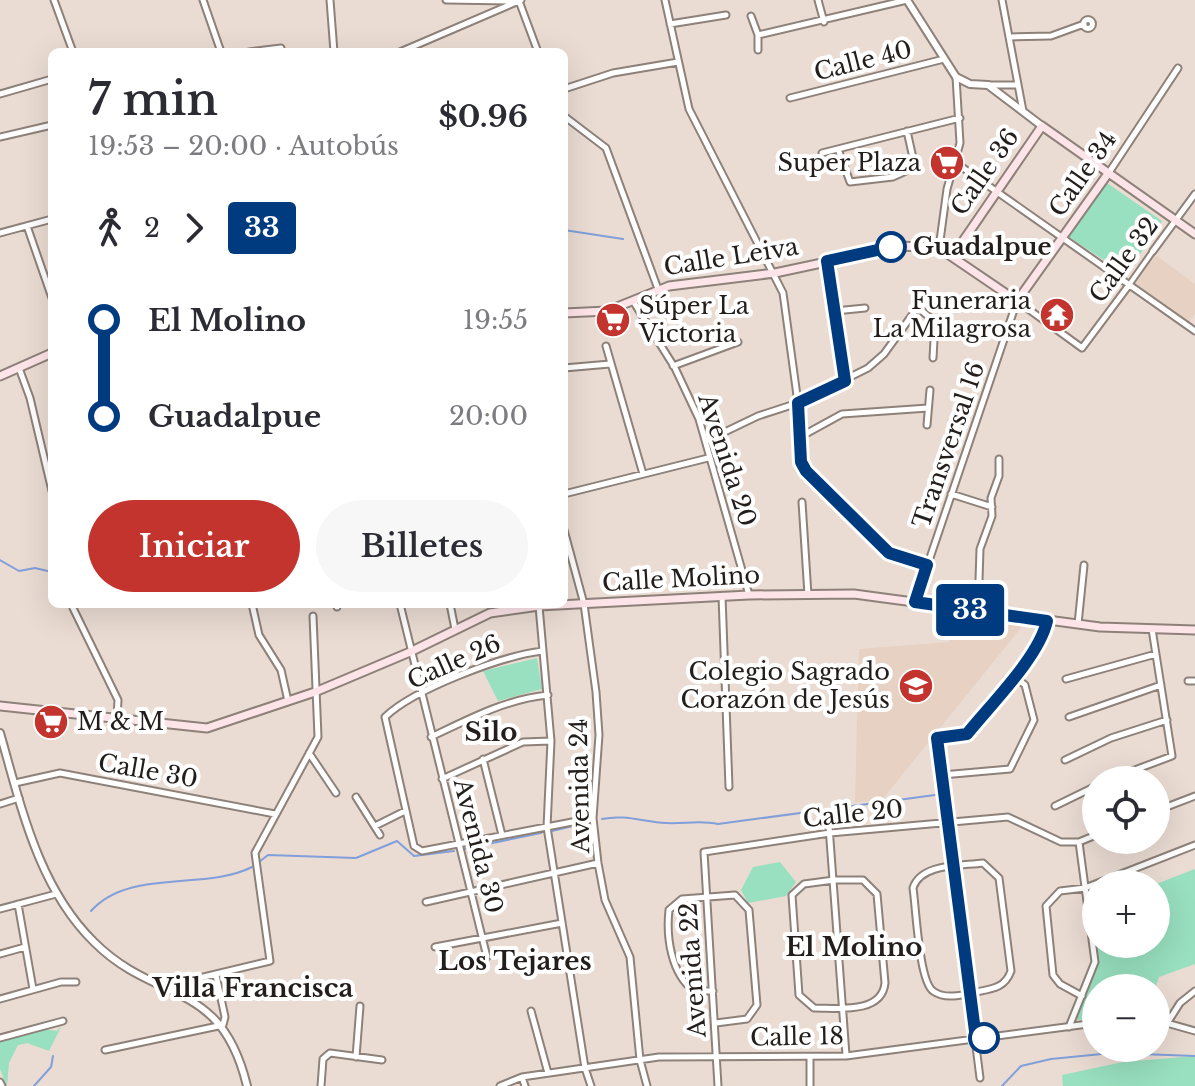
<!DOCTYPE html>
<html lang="es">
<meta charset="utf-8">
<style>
body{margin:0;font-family:"Libre Baskerville",serif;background:#f7f7f7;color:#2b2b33;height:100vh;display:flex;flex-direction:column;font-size:30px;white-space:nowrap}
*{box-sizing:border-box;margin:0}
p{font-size:26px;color:#7c7c81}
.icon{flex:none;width:44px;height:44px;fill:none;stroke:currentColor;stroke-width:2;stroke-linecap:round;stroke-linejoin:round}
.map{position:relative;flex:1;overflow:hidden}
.drawer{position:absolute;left:48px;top:48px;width:520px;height:560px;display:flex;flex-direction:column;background:#fff;border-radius:12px;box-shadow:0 8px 32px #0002}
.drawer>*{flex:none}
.badge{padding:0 16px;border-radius:6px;font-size:28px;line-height:52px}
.fabs{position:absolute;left:1082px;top:766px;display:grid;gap:16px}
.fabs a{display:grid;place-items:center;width:88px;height:88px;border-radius:50%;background:#fff;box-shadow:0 8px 32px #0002;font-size:40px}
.map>.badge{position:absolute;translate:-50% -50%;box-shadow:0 0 0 4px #fff}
.legs{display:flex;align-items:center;gap:12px;height:88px;padding:0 40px;font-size:26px}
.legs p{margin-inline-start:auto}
.overview{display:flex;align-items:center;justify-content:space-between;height:136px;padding:0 40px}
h1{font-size:44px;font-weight:600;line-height:60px}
.button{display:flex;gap:16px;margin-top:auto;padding:16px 40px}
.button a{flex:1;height:92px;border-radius:48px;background:#c2342d;color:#fff;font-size:32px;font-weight:600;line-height:92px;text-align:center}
.button a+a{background:#f7f7f7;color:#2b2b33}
ul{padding:0 40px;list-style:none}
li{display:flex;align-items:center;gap:28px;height:96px;font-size:30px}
li i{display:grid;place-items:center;width:12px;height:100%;margin:0 10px;background:currentColor}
li i::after{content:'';width:20px;height:20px;margin:-10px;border:6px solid;border-radius:50%;background:#fff}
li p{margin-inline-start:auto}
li:first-child i{background:linear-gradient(#0000 50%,currentColor 0)}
li:last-child i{background:linear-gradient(currentColor 50%,#0000 0)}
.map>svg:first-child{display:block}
.education{fill:#e6d1c3}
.green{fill:#98e0bf}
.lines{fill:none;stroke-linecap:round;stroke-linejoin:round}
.stream{stroke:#819fda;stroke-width:2}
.pedestrian-casing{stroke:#8d8179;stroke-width:8}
.minor-casing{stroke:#8d8179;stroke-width:9}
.tertiary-casing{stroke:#8d8179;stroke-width:10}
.secondary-casing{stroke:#8d8179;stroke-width:11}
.pedestrian{stroke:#fff;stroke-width:4}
.minor{stroke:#fff;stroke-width:5}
.tertiary{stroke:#fff;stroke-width:6}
.secondary{stroke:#fde4e8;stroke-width:7}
.line-1-casing{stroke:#fff;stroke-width:18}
.line-1{stroke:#003b80;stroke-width:12}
.stop-1-dot{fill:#fff;stroke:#003b80;stroke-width:4}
.labels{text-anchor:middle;stroke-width:8;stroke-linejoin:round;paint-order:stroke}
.street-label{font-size:24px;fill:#231e1b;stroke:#fff}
.poi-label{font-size:24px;fill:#231e1b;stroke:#fff;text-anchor:end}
.stop-label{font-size:24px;font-weight:bold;fill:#231e1b;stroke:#fff;text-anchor:start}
.neighbourhood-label{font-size:26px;font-weight:bold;fill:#231e1b;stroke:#fff}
</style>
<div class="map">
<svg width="1195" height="1086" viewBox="0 0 1195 1086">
<rect width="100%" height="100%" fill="#eadcd3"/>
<path class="education" d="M1154,254l41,30v30l-7,9 -55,-39z
M947,614l77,10 -143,177 -26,1 4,-153 90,-7z"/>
<path class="green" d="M1107,183l55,38 -36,54 -57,-38z
M537,658l5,31 -44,12 -15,-30z
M780,862l16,20 -10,14 -38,7 -7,-13 12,-23z
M1195,869v95l-36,13 -4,11h-59v30l-18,2 -3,-3 20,-55 2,-18h59v-60z
M62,1025l-13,26 -22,-8 -9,2 -9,18 -2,23 -7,-17v-28l44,-12 13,2z
M1195,1056v30h-132l-1,-11 61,-13z"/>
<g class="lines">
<path class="stream" d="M564,230l59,9
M0,560l19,11 16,-3 17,4
M602,819c23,-5 42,3 64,4 19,1 34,-3 52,1l217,-29
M552,831l33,-8
M463,849l78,-16
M259,862l9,-7 88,3 41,-17 17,15 40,-5
M91,911c38,-43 114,-20 161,-44
M34,1086l17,-19 2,-11
M1002,1086l19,-20 30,-7 61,-6 83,3"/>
<g class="pedestrian-casing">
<path id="pedestrian" d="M1129,285l24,-34"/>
</g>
<g class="minor-casing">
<path id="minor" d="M54,0l19,52
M203,0l18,52
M330,0l4,52
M446,0l68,1
M665,0l24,109 94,184 15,110 4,64 87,86 38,12
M818,0l6,22
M1002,0l21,111
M519,1l19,51
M751,16l7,19v15
M1083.5 24a4.5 4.5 0 1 1 9 0a4.5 4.5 0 1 1-9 0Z
M670,24l56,-9
M758,35l149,-35
M1010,37l41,-1 33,-12
M249,52l32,-4
M400,52l121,-52
M956,77l4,66 -13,46 -8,59 20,-5
M988,85h30
M564,89l49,-16 65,-11
M0,94l52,-15
M790,98l154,-39
M564,116l42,32 52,141
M0,137l52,-12
M838,149l12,33 43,-5 22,-10 -8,-36
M822,153l138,-35
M956,163l239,168
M1108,174l70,-106
M27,226l25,72
M0,233l52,-14
M1153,251l42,-57
M827,261l18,120
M633,301l42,67 24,51 50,176
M835,311l30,-3
M606,346l37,128
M673,366l65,-24
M19,368l11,30 22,93
M564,368l46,-4
M927,425l3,-35
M800,437l42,-23 86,-6
M706,441l52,-25 40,-13 70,-35 16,-14 31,-43h7l13,11 -2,36
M564,494l144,-36
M951,494l41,13
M802,502l6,93
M564,530l20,74 12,88 3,43 -6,83 5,45 7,37 25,57 10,103 7,26
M722,596l7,191
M915,602l102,-301 65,47 47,-63
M252,604l7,31 22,35 7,31
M337,604v3
M400,604l87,353
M450,604l5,25
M539,606l12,135 -4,86 38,241 6,18
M73,608l45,92 -1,18
M978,611l2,-62 12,-33 -1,-18 8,-22v-17
M1078,624l6,-59
M542,651c-40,5 -128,38 -157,66l29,129 8,5 171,-33
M1066,679l90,-25
M1188,681h7
M1069,717l92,-32
M431,737c38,-18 75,-38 117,-42
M309,753l27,40
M483,759l19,76
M1065,760l46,-22 56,-18
M942,775l68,-6 24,-49 -9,-35 -11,-9
M442,779l81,-37 28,-1
M1108,780l64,-24 -20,-127
M15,783l45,-10 215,41
M356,797l24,38
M0,804l19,-6
M1055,806l41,-20
M1156,811l39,-15
M828,813l18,242
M375,826l30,-15
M983,863l16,15 12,93c-6,17 -19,18 -35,21 -13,3 -31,8 -43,-1 -14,-10 -17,-83 -20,-103 8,-25 48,-22 70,-25z
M834,880h29l14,14 8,89c-3,31 -47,25 -71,25l-15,-13 -7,-100 12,-11z
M426,902l172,-39
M18,904l15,85
M0,909l56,-15
M435,947l127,-24
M0,954l25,-7
M166,986l104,-25 -15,-108 63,-116 -5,-121
M713,991h-19c-23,-17 -28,-54 -25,-81l13,-11 53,-4 14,15 8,95 -10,14 -31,4
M1082,996l-22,-12 -7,-9 -7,-69 14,-15 25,-3 110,-43
M0,999l61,-17h15
M531,1011l17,62
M1156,1020l39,11
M1168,1022l12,-19 15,-12
M1069,1027l26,-65 -16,-120
M0,1038l63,-17
M105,1050l118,-25 2,-8 -9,-42
M356,1057l4,-51
M522,1077l3,9
M980,1078l-43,-340 30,-4c24,-30 72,-77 80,-113
M0,1082l2,4
M321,1086l2,-27 7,-6 52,7
M500,1086l22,-9 137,-20 187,-1 250,-33
M718,1086l-14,-234 126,-19 178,-16 53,25h18l17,-7
M810,1086v-29"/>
</g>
<g class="tertiary-casing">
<path id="tertiary" d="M907,0l49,77 14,7 18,1 54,41
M0,733c21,73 38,154 94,209 63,63 127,36 153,144"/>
</g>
<g class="secondary-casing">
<path id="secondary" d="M952,257l90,-131 153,108
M564,313l43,-2 62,-25 106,-13 126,-27 38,2 78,53 90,-126
M0,376l52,-23
M0,706l207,22 108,-36 95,-40 80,-39 49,-7 210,-11 105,-1 246,33 95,3"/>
</g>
<use href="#pedestrian" class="pedestrian"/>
<use href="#minor" class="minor"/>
<use href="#tertiary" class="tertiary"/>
<use href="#secondary" class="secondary"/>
</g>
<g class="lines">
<g class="line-1-casing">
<path id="line-1" d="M891,247l-64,14 18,120 -47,22 3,59 5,9 83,82 38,12 -12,37 132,19c-8,36 -56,83 -80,113l-30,4 39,301 8,-1"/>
</g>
<use href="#line-1" class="line-1"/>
</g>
<defs>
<g id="supermarket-disc" transform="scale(1.8)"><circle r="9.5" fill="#c2342d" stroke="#fff"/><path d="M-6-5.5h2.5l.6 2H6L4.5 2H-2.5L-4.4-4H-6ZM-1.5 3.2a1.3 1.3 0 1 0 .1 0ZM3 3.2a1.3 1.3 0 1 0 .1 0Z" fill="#fff"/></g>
<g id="temple-disc" transform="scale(1.8)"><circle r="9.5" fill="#c2342d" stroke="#fff"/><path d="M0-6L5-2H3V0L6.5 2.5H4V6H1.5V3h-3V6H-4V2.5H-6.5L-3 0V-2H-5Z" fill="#fff"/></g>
<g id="school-disc" transform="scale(1.8)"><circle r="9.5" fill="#c2342d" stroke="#fff"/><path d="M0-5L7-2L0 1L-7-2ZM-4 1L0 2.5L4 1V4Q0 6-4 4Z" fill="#fff"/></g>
</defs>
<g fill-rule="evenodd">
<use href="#supermarket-disc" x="947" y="163"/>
<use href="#temple-disc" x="1057" y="315"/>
<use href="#supermarket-disc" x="613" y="320"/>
<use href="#school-disc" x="916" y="686"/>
<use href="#supermarket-disc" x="51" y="722"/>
</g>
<g class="stop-1-dot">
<circle cx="891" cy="247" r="14"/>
<circle cx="984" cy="1038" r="14"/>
</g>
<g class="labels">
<g class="street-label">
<text transform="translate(863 61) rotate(-14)" y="8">Calle 40</text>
<text transform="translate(985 172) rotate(-55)" y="8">Calle 36</text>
<text transform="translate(1083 174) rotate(-55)" y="8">Calle 34</text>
<text transform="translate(731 257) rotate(-9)" y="8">Calle Leiva</text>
<text transform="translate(1124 260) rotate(-54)" y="8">Calle 32</text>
<text transform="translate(949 445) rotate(-71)" y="8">Transversal 16</text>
<text transform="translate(727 460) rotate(72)" y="8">Avenida 20</text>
<text transform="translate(681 579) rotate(-3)" y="8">Calle Molino</text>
<text transform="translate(454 662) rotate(-24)" y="8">Calle 26</text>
<text transform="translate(148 771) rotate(10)" y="8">Calle 30</text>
<text transform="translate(580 786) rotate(-91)" y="8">Avenida 24</text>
<text transform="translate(853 814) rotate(-6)" y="8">Calle 20</text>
<text transform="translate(478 846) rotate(76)" y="8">Avenida 30</text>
<text transform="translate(693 970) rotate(-94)" y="8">Avenida 22</text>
<text transform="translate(797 1037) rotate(-1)" y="8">Calle 18</text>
</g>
<g class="poi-label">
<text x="921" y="171">Super Plaza</text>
<text x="1031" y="309">Funeraria<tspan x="1031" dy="28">La Milagrosa</tspan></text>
<text x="639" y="314" text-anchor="start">Súper La<tspan x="639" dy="28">Victoria</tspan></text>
<text x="890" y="680">Colegio Sagrado<tspan x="890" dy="28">Corazón de Jesús</tspan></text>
<text x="77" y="730" text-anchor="start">M &amp; M</text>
</g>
<g class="stop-label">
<text x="913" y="255">Guadalpue</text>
</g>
<g class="neighbourhood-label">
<text x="491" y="741">Silo</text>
<text x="854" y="956">El Molino</text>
<text x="515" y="970">Los Tejares</text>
<text x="253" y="997">Villa Francisca</text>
</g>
</g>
</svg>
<div class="fabs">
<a><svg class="icon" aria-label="locate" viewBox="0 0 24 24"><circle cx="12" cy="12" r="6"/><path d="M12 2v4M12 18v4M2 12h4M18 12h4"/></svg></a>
<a>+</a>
<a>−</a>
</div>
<b class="badge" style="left:970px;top:610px;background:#003b80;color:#fff">33</b>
<section class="drawer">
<div class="overview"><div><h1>7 min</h1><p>19:53 – 20:00 · Autobús</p></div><b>$0.96</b></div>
<div class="legs"><svg class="icon" aria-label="walk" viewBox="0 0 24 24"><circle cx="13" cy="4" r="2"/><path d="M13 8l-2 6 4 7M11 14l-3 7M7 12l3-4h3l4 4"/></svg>2<svg class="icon" aria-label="forward" viewBox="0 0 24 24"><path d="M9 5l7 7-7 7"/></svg><b class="badge" style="background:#003b80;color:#fff">33</b></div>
<ul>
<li><i style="color:#003b80"></i><b>El Molino</b><p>19:55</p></li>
<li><i style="color:#003b80"></i><b>Guadalpue</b><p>20:00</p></li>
</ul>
<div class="button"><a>Iniciar</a><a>Billetes</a></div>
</section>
</div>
